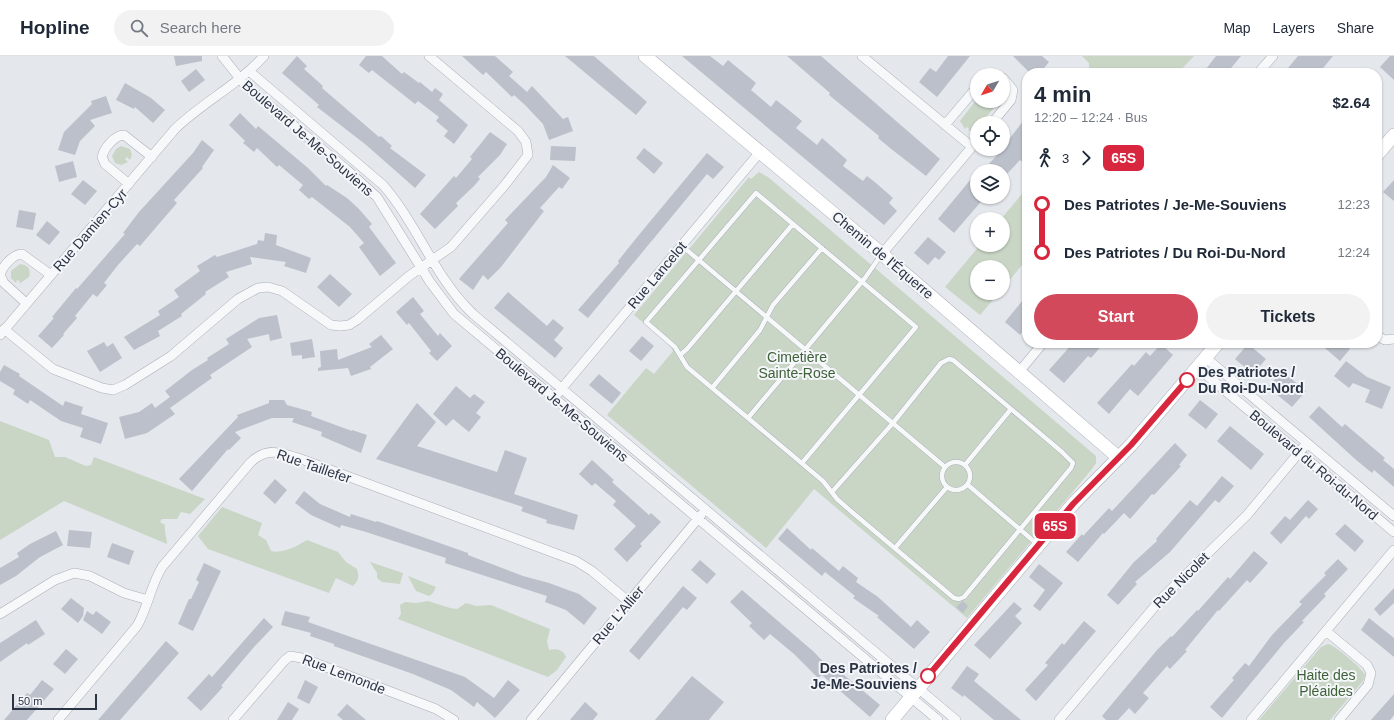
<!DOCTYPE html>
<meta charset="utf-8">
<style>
body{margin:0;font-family:Helvetica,sans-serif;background:#f2f2f3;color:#1f2937;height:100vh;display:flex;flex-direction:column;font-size:15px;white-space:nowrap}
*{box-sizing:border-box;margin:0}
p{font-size:13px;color:#747a83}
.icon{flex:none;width:22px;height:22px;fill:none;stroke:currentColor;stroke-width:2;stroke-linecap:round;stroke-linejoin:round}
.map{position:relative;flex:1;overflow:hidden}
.details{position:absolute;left:1022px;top:12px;width:360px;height:280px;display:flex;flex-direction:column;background:#fff;border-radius:16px;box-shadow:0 1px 3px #0004}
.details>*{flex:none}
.badge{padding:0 8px;border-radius:6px;font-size:14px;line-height:26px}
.needle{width:26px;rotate:231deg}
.tools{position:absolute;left:970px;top:12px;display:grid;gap:8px}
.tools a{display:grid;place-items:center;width:40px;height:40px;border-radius:50%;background:#fff;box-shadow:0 1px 3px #0004;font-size:20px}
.scale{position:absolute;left:12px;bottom:10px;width:85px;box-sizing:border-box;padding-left:4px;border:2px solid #2b3445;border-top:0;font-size:11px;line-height:14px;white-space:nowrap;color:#2b3445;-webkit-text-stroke:3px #f4f6f9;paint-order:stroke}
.map>.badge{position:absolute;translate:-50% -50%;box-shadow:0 0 0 2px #fff}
.legs{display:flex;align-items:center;gap:6px;height:44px;padding:0 12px;font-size:13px}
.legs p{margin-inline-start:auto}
.overview{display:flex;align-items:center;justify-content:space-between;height:68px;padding:0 12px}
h1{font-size:22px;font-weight:600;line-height:30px}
.primary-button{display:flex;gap:8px;margin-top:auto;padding:8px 12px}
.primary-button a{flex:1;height:46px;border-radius:24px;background:#d1495b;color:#fff;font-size:16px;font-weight:600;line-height:46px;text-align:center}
.primary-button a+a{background:#f2f2f3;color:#1f2937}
ul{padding:0 12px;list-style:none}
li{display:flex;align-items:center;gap:14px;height:48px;font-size:15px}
li i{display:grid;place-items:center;width:6px;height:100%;margin:0 5px;background:currentColor}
li i::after{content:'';width:10px;height:10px;margin:-5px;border:3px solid;border-radius:50%;background:#fff}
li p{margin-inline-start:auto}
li:first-child i{background:linear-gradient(#0000 50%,currentColor 0)}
li:last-child i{background:linear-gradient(currentColor 50%,#0000 0)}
header{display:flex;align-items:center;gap:24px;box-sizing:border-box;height:56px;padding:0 20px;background:#fff;border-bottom:1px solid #e0e1e3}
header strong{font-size:19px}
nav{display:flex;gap:22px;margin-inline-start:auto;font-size:14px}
.search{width:280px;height:36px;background:#f2f2f3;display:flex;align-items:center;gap:10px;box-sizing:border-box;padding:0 14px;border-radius:22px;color:#747a83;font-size:15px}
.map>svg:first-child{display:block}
.green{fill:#c9d6c5}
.building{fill:#bbc0ca}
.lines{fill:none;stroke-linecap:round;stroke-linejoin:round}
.lane-casing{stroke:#a9aeb7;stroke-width:5.5}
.street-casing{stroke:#a9aeb7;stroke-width:10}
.secondary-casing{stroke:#a9aeb7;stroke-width:14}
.lane{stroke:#f7f8fa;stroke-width:4.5}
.street{stroke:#f7f8fa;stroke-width:9}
.secondary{stroke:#fff;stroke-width:13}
.line-1-casing{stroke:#fff;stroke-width:9}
.line-1{stroke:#d7263d;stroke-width:6}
.stop-1-dot{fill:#fff;stroke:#d7263d;stroke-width:2}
.labels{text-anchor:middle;stroke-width:4;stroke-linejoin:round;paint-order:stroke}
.street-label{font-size:14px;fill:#2b3445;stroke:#f4f6f9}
.park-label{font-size:14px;fill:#3f6138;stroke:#f4f6f9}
.stop-label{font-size:14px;font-weight:bold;fill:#2b3445;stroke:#f4f6f9;text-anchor:start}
</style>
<header>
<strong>Hopline</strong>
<div class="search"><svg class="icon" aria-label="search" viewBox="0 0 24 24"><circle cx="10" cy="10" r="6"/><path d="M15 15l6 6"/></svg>Search here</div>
<nav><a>Map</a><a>Layers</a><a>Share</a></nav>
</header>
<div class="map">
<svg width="1394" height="664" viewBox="0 0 1394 664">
<rect width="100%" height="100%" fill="#e4e7ec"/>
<path class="green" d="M1082,0h112l-16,17h-89v-10z
M977,43v2h23l-19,22h-4l-2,6 -7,2 1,-2 -2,-2 -2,2 -5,-8z
M121,90l9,3 2,6 -2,5 -3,-3 -2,2 3,3 -7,3 -6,-2 -3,-7 4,-7z
M759,116l9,5 328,279v7l-4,6 -125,149 -153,-129 -48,59 -159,-133 39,-47 8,6 19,-23 -4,-7 -35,-29 115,-138 2,2z
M1027,132v71l-24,29v-21h-26v26h22l-19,22 -35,-28 35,-42h23v-26h-2z
M20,208c8,1 11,5 9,13l-10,7 1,-3 -3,-1 -1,3 -5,-5v-7z
M0,365l49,19 6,17h10l21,9 5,-1 3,-8 111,42 -15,15 -9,-2 -4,7h-15l-2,3 5,3c-1,7 2,12 2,19l-103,-43 -64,39z
M222,451l40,16 -4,12 8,5 5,11c12,3 26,-5 36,-11l31,12 8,10 11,7c2,8 2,11 -4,17l-17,-8 -7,15 -121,-44 -10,-13z
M370,506l33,11 -3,11 -18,-2 -5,-4v-5z
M408,520l28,11 -3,6 -4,3 -13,-5z
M428,545l22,7 7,1 9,-6 10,3 15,-1 59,24 -3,12 2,9c7,-2 15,0 17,7l-9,13 -9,7 -150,-58 3,-5 -1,-9 5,-3 11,1z
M1328,588c8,2 34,24 37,31l-2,6 -33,39h-71l62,-73z"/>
<path class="building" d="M174,0h28v5l-26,5z
M297,0l10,10 -3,3 19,17 -1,2 57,49 2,-1 11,10 -2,2 36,27 -11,13 -50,-44 -48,-37 2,-2 -37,-32z
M366,0h16l20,18 2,-2 15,11 1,-1 12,10 3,-4 8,6 -4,6 29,25 -14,19 -10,-8 4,-5 -12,-10 3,-4 -21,-16 -3,3 -43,-34 -3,3 -10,-8z
M462,0h33l18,16 -4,4 18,16 5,-6 31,33 5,-2 5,14 -24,9 -6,-16 -17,-18 -12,-11 -2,2 -26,-25 -3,3z
M565,0h29l53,46 -11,13z
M682,0h28l13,10 5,-6 28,23 -5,7 20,17 5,-7 9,7 17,14 -6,7 21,17 5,-7 8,7 17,15 -4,6 20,15 4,-5 9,7 17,15 -4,5 8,8 -13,14z
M787,0h34l119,103 -14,17 -36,-28 -12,-10 1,-2 -50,-41 1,-2z
M948,0h22l-33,41 -18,-15 11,-14 6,4z
M1013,0h29l7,6 -9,11h-10z
M1216,0h25l-14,17h-24z
M1298,0h35l-14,17h-35z
M1390,0h4v24l-14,-13z
M196,13l9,11 -16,12 -8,-11z
M125,27l26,15 14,12 -12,13 -18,-16 -1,2 -18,-9z
M106,40l6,17 -22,7 5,6 -15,15 -5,14 -17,-5 6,-18 28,-28 -1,-3z
M240,57l16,16 2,-3 50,42 18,18 1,-1 20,13 11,10 14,16 -3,3 27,36 -16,13 -21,-29 5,-4 -14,-16 -38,-30 -3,2 -10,-9 4,-5 -24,-20 -2,2 -20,-19 -3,4 -11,-9 2,-2 -16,-16z
M1027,60v50l-7,-6 -15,16 -2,-5h-21l21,-22v-2z
M490,76l17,12 -7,11 -22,22 2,2 -6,7 -18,17 2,3 -23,23 -15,-15 34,-38 2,2 16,-19 -2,-2z
M202,84l12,10 -12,17 1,1 -29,32 3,3 -37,43 -3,-2 -19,21 -14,18 3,2 -10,12 -4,-3 -18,22 2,2 -14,16 1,1 -12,13 -14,-12 16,-18 -2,-1 24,-29 1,1 48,-55 -2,-1 16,-21 54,-59z
M551,90l25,1 -1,14 -25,-1z
M644,92l19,15 -9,11 -18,-16z
M707,97l17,14 -11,12 -6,-5 -119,144 -10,-8 41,-47 -1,-2 20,-25z
M73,105l4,16 -18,5 -4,-16z
M553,109l17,13 -8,11 -3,-2 -19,21 4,3 -43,56 -13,13 -5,-5 -10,15 -14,-11 49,-56 -3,-3 41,-43z
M971,123l6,5v13h8l-31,36 -16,-14z
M83,124l14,11 -12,14 -14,-11z
M1394,124v21l-11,-9z
M19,154l17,3 -3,17 -17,-3z
M47,165l13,11 -11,13 -13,-10z
M265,177l12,2 -1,10 35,13 -5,15 -22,-7 2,-4 -36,-5 2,7 -26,8 3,5 -24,15 1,2 -25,20 1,2 -24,15 2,5 -26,14 -10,-13 36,-22 -2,-4 21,-14 -5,-7 26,-19 -3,-5 18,-11 2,2 40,-13 1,-4 6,1z
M928,181l18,15 -7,8 -4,-3 -7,8 -14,-12z
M330,218l22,20 -13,13 -22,-20z
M508,236l39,34 6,-7 11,9 -10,12 9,8 -8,10 -61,-50z
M1027,239v31l-7,9 -15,-13z
M413,241l11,14 -4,3 18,22 2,-3 12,13 -15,15 -8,-8 2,-2 -22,-28 -2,2 -11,-13z
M277,259l5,23 -12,3 -1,-7 -22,5 5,8 -42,28 2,3 -42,30 5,6 -28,19 -22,6 -6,-22 20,-5 13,-9 3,5 15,-11 -5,-6 27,-21 16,-10 -1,-2 22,-14 -3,-5 33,-21z
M381,279l12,14 -23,18 1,2 -20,7 -3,-8 -30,3v-3l3,-1 -1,-16 17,-2 1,11 34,-13 -3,-3z
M642,280l12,10 -13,15 -12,-10z
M312,283l3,18 -13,2v-4l-10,1 -2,-13z
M104,286l3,5 6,-4 9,15 -22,14 -13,-21z
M1073,287h31l-13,15 -3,-2 -24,27 -15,-13z
M1319,287h23l8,6 -10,12z
M1161,288l12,11 -35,41 -8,-7 -21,25 -12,-11 35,-39 2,2 12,-14 4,4z
M1248,288l18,15 -13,15 -18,-15z
M1346,305l21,16 24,10 -9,22 -17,-7 5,-12 -17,-7 -4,5 -15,-12z
M4,309l16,9 -1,2 44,30 2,-5 18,6 -2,7 27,9 -7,21 -21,-7 3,-9 -22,-7 -31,-21 -2,4 -15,-10 2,-4 -15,-9v-9z
M1282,315l24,20 -14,16 -24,-20z
M599,318l22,19 -9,11 -23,-19z
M456,330l14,12 4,-4 11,8 -9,11 5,4 -12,15 -16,-13 -7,7 -13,-12z
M269,344h15l3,5 25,7 -1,4 41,15v-1l15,5 -6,18 -40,-17 1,-4 -30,-10 2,-4h-22l-37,14 6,6 -12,12 -1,-1 -36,42 -13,-12 59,-62 -1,-2 32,-12z
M1200,344l18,14 -12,15 -18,-14z
M417,347l19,19 -19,24 80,26 8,-22 22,8 -13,36 64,21 -4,15 -28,-7 1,-3 -26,-9 2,-4 -147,-48z
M1319,350l23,21 3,-3 40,34 -2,2 11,9v18l-20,-17 -2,3 -17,-14 -46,-42z
M1230,370l34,28 -13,16 -34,-29z
M1175,387l12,12 -8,10 2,1 -27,29 -2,-1 -22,25 -6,-6 -20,21 -1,-1 -25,29 -12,-10 16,-18 1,2 26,-28 3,3z
M592,404l22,20 -2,2 37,33 2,-2 10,9 -21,22 2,2 -15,16 -13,-13 22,-23 -23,-21 3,-4 -21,-18 -3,3 -13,-12z
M1222,420l12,10 -15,17 -4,-3 -45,52 -35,30 2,2 -19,21 -11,-10 27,-33 23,-21 -1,-2 34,-39 7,6z
M275,423l12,11 -12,14 -12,-11z
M304,435l16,13 30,13 1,-3 25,8 1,-1 91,32v2l55,21 26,7 30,11 18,14 -13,17 -18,-15 -21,-8 2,-6 -102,-33 1,-5 -80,-26 -25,-7 -1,3 -29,-13 -16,-12z
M1308,444l10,9 -9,10 -3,-3 -25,28 -11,-11 15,-17 5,4z
M1345,468l19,17 -9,11 -20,-18z
M787,472l24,22 1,-2 27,23 4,-5 15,12 -2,4 22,15 33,30 6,-7 13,12 -16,17 -37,-32 2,-1 -26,-18 2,-2 -30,-24 -3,4 -44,-37z
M69,474l23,2 -2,16 -23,-2z
M56,475l7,14 -23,12 -24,19 -16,9v-17l19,-11 -2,-4 13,-9z
M112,487l22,8 -5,14 -22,-8z
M1254,495l14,12 -18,20 -3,-3 -28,31 -1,-1 -33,40 2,1 -17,18 -3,-3 -24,27 6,5 -14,16 -6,-6 -11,12h-12l-4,-4 55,-66 14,-14 1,1 25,-27 1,1 30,-34 2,2z
M1338,503l10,10 -24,25 2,2 -24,25 2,1 -20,21 -62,75 -12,-11 24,-27 -2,-2 13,-15 4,3 23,-31 30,-31 -3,-2 27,-27 -2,-2z
M700,504l16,14 -9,10 -16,-14z
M204,507l17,8 -28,60 -15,-7 11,-25h2l8,-17 -3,-2z
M1039,508l24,19 -23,28 -7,-5 12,-16 -16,-13z
M683,530l14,12 -10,12 -4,-3 -44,53 -10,-9z
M1394,532v15l-14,13 -6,-7z
M742,534l72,62 21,22 3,-4 42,35 -10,12 -48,-42 -4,3 -24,-24 -24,-20 -6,6 -15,-14 3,-3 -22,-21z
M71,542l13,10 -1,8 -5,7 -17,-14z
M963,545l5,5 -5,7 -7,-6z
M1014,546l8,7 -7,7 7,7 -32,36 -16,-14z
M87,555l6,4 3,-4 15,11 -9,12 -19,-14z
M285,555l25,6 -2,5 157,55 29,21 14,-18 12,10 -25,28 -18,-16 -3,5 -23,-17 -38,-16 -79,-28v-2l-24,-8 1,-3 -30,-8z
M264,562l9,9 -19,20 -33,39 2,1 -22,24 -14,-13 22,-24 3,3z
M1369,562l25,20v19l-33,-27z
M36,564l9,14 -17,11 -1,-2 -27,19v-19z
M1084,565l12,10 -60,70 -11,-11 23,-25 -3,-2 17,-20 2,2z
M166,585l13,12 -59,67h-22z
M66,593l12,10 -13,15 -12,-10z
M967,610l12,8 -5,7 47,39h-27l-30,-25 -1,2 -12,-9z
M692,620l32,26 -12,14 -3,4h-54z
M42,624l12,9 -27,31h-23l23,-27 3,2z
M305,624l13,7 -9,17 -12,-6z
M1394,638v21l-4,5h-19z
M288,646l11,7 -7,11h-15z
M585,646l13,12 -5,6h-23z
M347,648l19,16h-23l-6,-5z"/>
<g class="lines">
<g class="lane-casing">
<path id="lane" d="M682,190l263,221
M680,299l7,-6 106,-125
M712,332l48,-58 13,-25 49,-57
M748,362l117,-140 16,-23
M942 420a14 14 0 1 1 28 0a14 14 0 1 1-28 0Z
M802,407l114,-136 -160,-134 -110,129 29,25 12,20 136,114 14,18 16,14 101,85 5,1 5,-2 107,-129 2,-5 -11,-11 -109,-92 -4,-1 -8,4 -48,60 -61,69
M965,409l46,-56
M968,429l69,59
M895,492l52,-61"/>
</g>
<g class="street-casing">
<path id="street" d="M222,0l23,29 101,84 31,28 53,85 24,32 484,406
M862,0l110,91
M249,15l134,114c35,40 51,92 90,129l483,406
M1258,17l15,-17
M990,19h7
M992,67l19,-23 2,-10 -10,-12
M945,69l32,-38
M129,128l-24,-20 -3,-7c2,-9 13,-22 22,-22l28,22
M882,198l95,-113
M26,247l-22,-20 -4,-8c2,-8 13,-21 22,-21l29,21
M4,273l49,40 49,19 11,2 12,-5 46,-29 67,-57 20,-11 10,-1 14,4 49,34 9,1 9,-1 8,-5 52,-44 42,-29 53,-61 24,-31 -2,-13 -8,-11 -89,-75
M0,279l175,-206c28,-27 63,-44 89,-73
M1377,280l8,4 9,-1
M1206,302l188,158
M1198,312l196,164
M1019,316l24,-29
M558,337l202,-241
M0,558l55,-34 19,-7 16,3 34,17 24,7
M1326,575l41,34 4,8 -3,12 -29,35
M58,664l79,-94c11,-19 14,-41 25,-59l88,-104c16,-16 31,-11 51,-4l275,102 16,10 37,31
M233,664l51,-59 6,-5 12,2 134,51 18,11
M531,664l170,-205
M1059,664l102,-121 86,-84 60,-72
M1251,664l143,-170"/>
</g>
<g class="secondary-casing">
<path id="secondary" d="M645,0l237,198 237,204
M1377,99l17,-20
M892,664l181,-216 58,-59 87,-102"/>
</g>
<use href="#lane" class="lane"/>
<use href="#street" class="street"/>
<use href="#secondary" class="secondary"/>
</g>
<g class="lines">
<g class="line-1-casing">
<path id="line-1" d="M928,620l145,-172 58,-59 56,-65"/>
</g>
<use href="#line-1" class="line-1"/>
</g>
<g class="stop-1-dot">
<circle cx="1187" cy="324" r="7"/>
<circle cx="928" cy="620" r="7"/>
</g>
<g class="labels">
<g class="street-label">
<text transform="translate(308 82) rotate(41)" y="5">Boulevard Je-Me-Souviens</text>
<text transform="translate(90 174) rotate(-49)" y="5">Rue Damien-Cyr</text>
<text transform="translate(883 199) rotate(40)" y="5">Chemin de l'Équerre</text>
<text transform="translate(657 219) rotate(-50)" y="5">Rue Lancelot</text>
<text transform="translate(562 349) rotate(40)" y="5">Boulevard Je-Me-Souviens</text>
<text transform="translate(1314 409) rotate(40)" y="5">Boulevard du Roi-du-Nord</text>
<text transform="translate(314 410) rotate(19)" y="5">Rue Taillefer</text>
<text transform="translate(1181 524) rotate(-45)" y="5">Rue Nicolet</text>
<text transform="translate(618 559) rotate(-50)" y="5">Rue L'Allier</text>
<text transform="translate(344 618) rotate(21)" y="5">Rue Lemonde</text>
</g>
<g class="park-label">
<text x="797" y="306">Cimetière<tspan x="797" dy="16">Sainte-Rose</tspan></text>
<text x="1326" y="624">Haite des<tspan x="1326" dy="16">Pléaides</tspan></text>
</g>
<g class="stop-label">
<text x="1198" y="321">Des Patriotes /<tspan x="1198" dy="16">Du Roi-Du-Nord</tspan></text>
<text x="917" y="617" text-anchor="end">Des Patriotes /<tspan x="917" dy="16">Je-Me-Souviens</tspan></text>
</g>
</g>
</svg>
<div class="tools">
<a><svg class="needle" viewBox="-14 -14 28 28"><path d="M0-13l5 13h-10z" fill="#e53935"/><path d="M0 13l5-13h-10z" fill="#747a83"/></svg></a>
<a><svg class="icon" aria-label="locate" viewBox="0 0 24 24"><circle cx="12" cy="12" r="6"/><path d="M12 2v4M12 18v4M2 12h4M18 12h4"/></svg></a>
<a><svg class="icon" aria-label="layers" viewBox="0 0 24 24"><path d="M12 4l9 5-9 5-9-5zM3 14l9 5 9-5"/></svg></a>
<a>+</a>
<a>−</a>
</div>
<div class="scale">50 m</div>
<b class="badge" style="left:1055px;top:470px;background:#d7263d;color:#fff">65S</b>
<section class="details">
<div class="overview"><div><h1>4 min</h1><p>12:20 – 12:24 · Bus</p></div><b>$2.64</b></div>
<div class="legs"><svg class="icon" aria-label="walk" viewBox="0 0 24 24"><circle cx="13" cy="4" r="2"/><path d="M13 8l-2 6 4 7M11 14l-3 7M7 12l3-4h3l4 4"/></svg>3<svg class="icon" aria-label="forward" viewBox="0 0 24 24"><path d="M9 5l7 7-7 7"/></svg><b class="badge" style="background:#d7263d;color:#fff">65S</b></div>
<ul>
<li><i style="color:#d7263d"></i><b>Des Patriotes / Je-Me-Souviens</b><p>12:23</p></li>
<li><i style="color:#d7263d"></i><b>Des Patriotes / Du Roi-Du-Nord</b><p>12:24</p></li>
</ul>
<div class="primary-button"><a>Start</a><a>Tickets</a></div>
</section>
</div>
